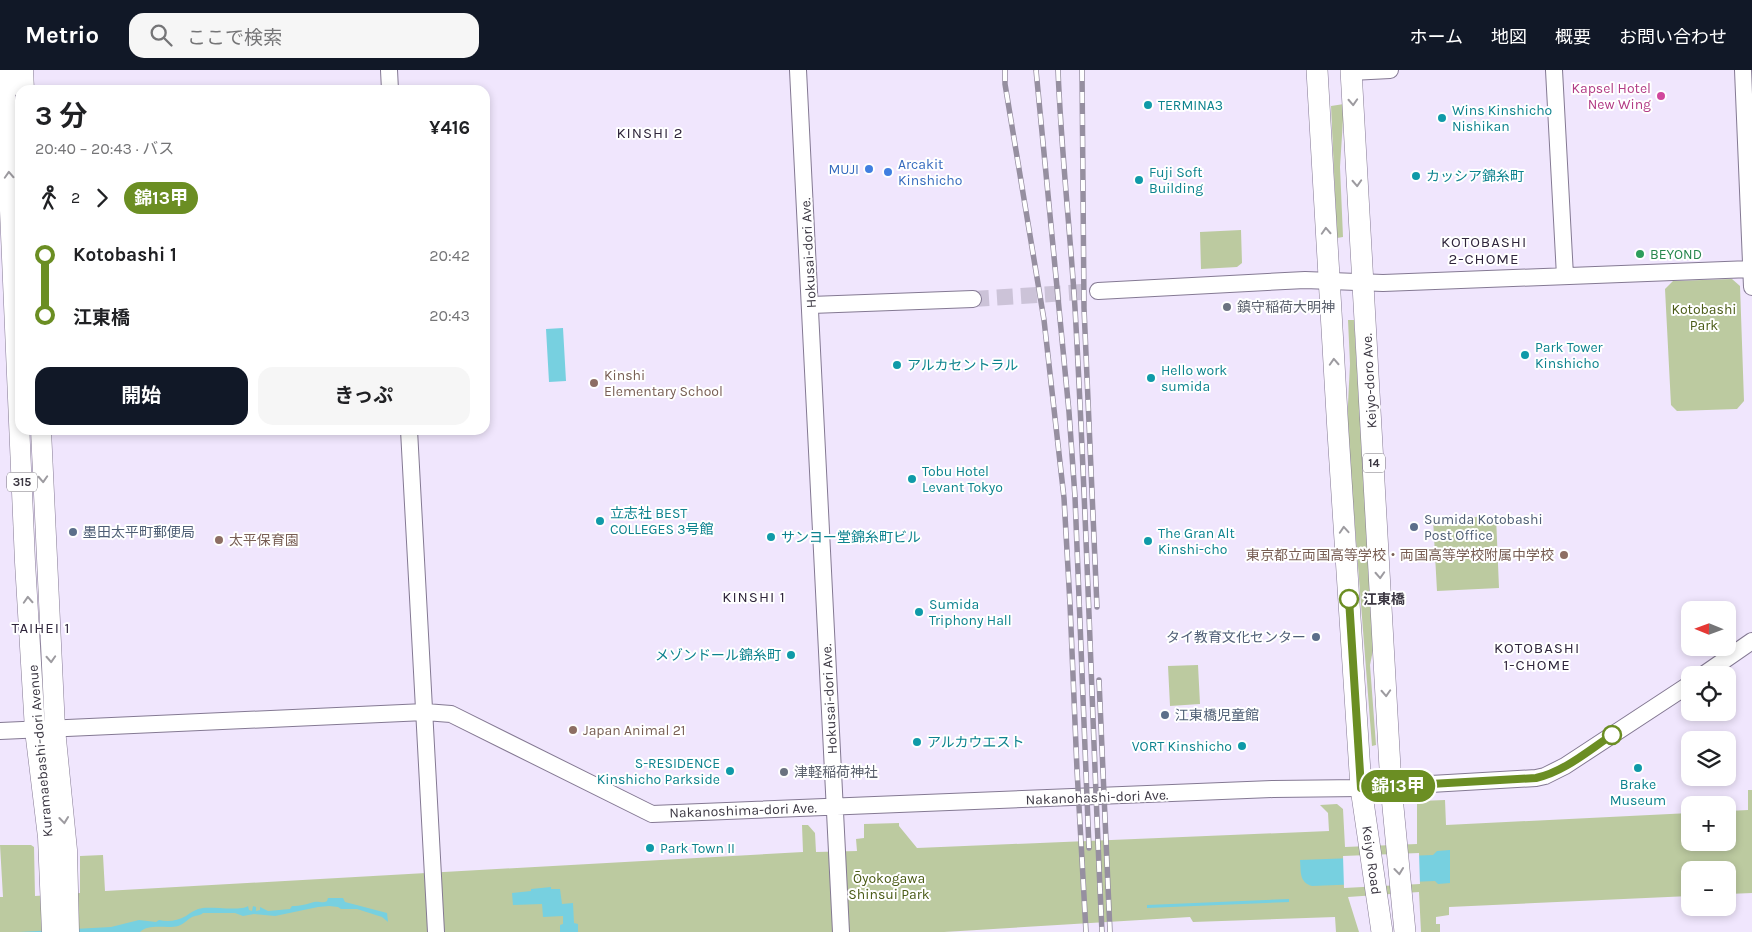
<!DOCTYPE html>
<html lang="ja">
<meta charset="utf-8">
<style>
body{margin:0;font-family:Karla,"Noto Sans JP",sans-serif;background:#f6f6f6;color:#202124;height:100vh;display:flex;flex-direction:column;font-size:19px;white-space:nowrap}
*{box-sizing:border-box;margin:0}
p{font-size:16px;color:#757577}
.icon{flex:none;width:28px;height:28px;fill:none;stroke:currentColor;stroke-width:2;stroke-linecap:round;stroke-linejoin:round}
.map{position:relative;flex:1;overflow:hidden}
.details{position:absolute;left:15px;top:15px;width:475px;height:350px;display:flex;flex-direction:column;background:#fff;border-radius:15px;box-shadow:0 2px 8px #0003}
.details>*{flex:none}
.badge{padding:0 10px;border-radius:16px;font-size:18px;line-height:32px}
.needle{width:32px;rotate:271deg}
.buttons{position:absolute;left:1681px;top:531px;display:grid;gap:10px}
.buttons a{display:grid;place-items:center;width:55px;height:55px;border-radius:10px;background:#fff;box-shadow:0 2px 8px #0003;font-size:25px}
.map>.badge{position:absolute;translate:-50% -50%;box-shadow:0 0 0 2px #fff}
.legs{display:flex;align-items:center;gap:8px;height:55px;padding:0 20px;font-size:16px}
.legs p{margin-inline-start:auto}
.headline{display:flex;align-items:center;justify-content:space-between;height:85px;padding:0 20px}
h1{font-size:28px;font-weight:700;line-height:38px}
.action{display:flex;gap:10px;margin-top:auto;padding:10px 20px}
.action a{flex:1;height:58px;border-radius:15px;background:#111827;color:#fff;font-size:20px;font-weight:700;line-height:58px;text-align:center}
.action a+a{background:#f6f6f6;color:#202124}
ul{padding:0 20px;list-style:none}
li{display:flex;align-items:center;gap:18px;height:60px;font-size:19px}
li i{display:grid;place-items:center;width:8px;height:100%;margin:0 6px;background:currentColor}
li i::after{content:'';width:12px;height:12px;margin:-6px;border:4px solid;border-radius:50%;background:#fff}
li p{margin-inline-start:auto}
li:first-child i{background:linear-gradient(#0000 50%,currentColor 0)}
li:last-child i{background:linear-gradient(currentColor 50%,#0000 0)}
header{display:flex;align-items:center;gap:30px;box-sizing:border-box;height:70px;padding:0 25px;background:#111827;color:#fff}
header strong{font-size:24px}
nav{display:flex;gap:28px;margin-inline-start:auto;font-size:18px}
.search{width:350px;height:45px;background:#f6f6f6;display:flex;align-items:center;gap:12px;box-sizing:border-box;padding:0 18px;border-radius:15px;color:#757577;font-size:19px}
.map>svg:first-child{display:block}
.green{fill:#bccaa0}
.water{fill:#77d0e0}
.pier{fill:#f0e6fd}
.lines{fill:none;stroke-linecap:round;stroke-linejoin:round}
.tertiary-tunnel{stroke:#ccc3d8;stroke-width:16;stroke-dasharray:16 8;stroke-linecap:butt}
.tertiary-casing{stroke:#847993;stroke-width:18}
.primary-casing{stroke:#847993;stroke-width:21}
.trunk-casing{stroke:#847993;stroke-width:22}
.tertiary{stroke:#fff;stroke-width:16}
.primary{stroke:#fff;stroke-width:20}
.trunk{stroke:#fff;stroke-width:21}
.rail-casing{stroke:#968fa0;stroke-width:5.5}
.rail{stroke:#fff;stroke-width:4;stroke-dasharray:11;stroke-linecap:butt}
.oneway{stroke:#9d9ba0}
.line-1-casing{stroke:#fff;stroke-width:11}
.line-1{stroke:#6b8e23;stroke-width:8}
.hotel-dot{fill:#d1479c;stroke:#fff;stroke-width:2}
.culture-dot{fill:#0f9aa8;stroke:#fff;stroke-width:2}
.shop-dot{fill:#3f7fe0;stroke:#fff;stroke-width:2}
.leisure-dot{fill:#2e9e5b;stroke:#fff;stroke-width:2}
.worship-dot{fill:#6b7280;stroke:#fff;stroke-width:2}
.education-dot{fill:#8d6e63;stroke:#fff;stroke-width:2}
.service-dot{fill:#5c6f8a;stroke:#fff;stroke-width:2}
.stop-1-dot{fill:#fff;stroke:#6b8e23;stroke-width:2.5}
.labels{text-anchor:middle;stroke-width:4;stroke-linejoin:round;paint-order:stroke}
.shield{fill:#fff;stroke:#76737b;stroke-width:1}
.shield-label{font-size:12px;font-weight:bold;fill:#3b3742}
.hotel-label{font-size:14px;fill:#b23c85;stroke:#fff;text-anchor:end}
.culture-label{font-size:14px;fill:#0d838f;stroke:#fff;text-anchor:start}
.shop-label{font-size:14px;fill:#366cbe;stroke:#fff;text-anchor:start}
.street-label{font-size:14px;fill:#3b3742;stroke:#fff}
.leisure-label{font-size:14px;fill:#27864d;stroke:#fff;text-anchor:start}
.worship-label{font-size:14px;fill:#5b616d;stroke:#fff;text-anchor:start}
.park-label{font-size:14px;fill:#4a5b16;stroke:#fff}
.education-label{font-size:14px;fill:#785e54;stroke:#fff;text-anchor:start}
.service-label{font-size:14px;fill:#4e5e75;stroke:#fff;text-anchor:start}
.stop-label{font-size:14px;font-weight:bold;fill:#3b3742;stroke:#fff;text-anchor:start}
.neighbourhood-label{font-size:15px;letter-spacing:1px;fill:#2f253b;stroke:#fff}
</style>
<header>
<strong>Metrio</strong>
<div class="search"><svg class="icon" aria-label="search" viewBox="0 0 24 24"><circle cx="10" cy="10" r="6"/><path d="M15 15l6 6"/></svg>ここで検索</div>
<nav><a>ホーム</a><a>地図</a><a>概要</a><a>お問い合わせ</a></nav>
</header>
<div class="map">
<svg width="1752" height="862" viewBox="0 0 1752 862">
<rect width="100%" height="100%" fill="#f0e6fd"/>
<path class="green" d="M1344,34l-4,63 3,70 -6,1 -6,-132z
M1241,160l1,33 -5,4 -36,2 -1,-37z
M1732,209l8,7 4,115 -7,8 -60,2 -6,-6 -6,-116 8,-8z
M1348,250h6l20,325 -4,20 6,80 -4,1 -25,-322 3,-60z
M1496,446l3,72 -62,3 -4,-72z
M1198,595l2,39 -30,2 -2,-40z
M1748,720h4v103l-24,1v-24h-38v26l-241,11v8l-13,2v7h4v8h-19l-2,-40 -71,5 11,35h-23l-1,-15 -142,5 -3,-5 -246,15h-944v-35h3l-3,-52h31l3,2 1,49 45,-3v-37l23,-1 2,36 698,-39 -1,-27h6l7,8 1,19 41,-1 -1,-12 8,-1v-14l35,-1v3l18,22 412,-17 -1,-18 -8,-8 17,-1 6,5 2,38 72,-3v-40l2,-3 26,-1 1,25 244,-12v29h38v-31l20,-1z"/>
<path class="water" d="M563,258l3,53 -17,1 -3,-53z
M1450,780v33l-12,1 -3,-3 -123,5c-13,-4 -11,-14 -12,-26l133,-5 4,-4z
M551,817v2h9l2,15 11,-1 1,20 4,1v8h-18v-7l3,-1v-8l-20,1 -1,-13 -29,1 -1,-12 19,-2v-2z
M328,828h15l2,4 42,11 1,9 -6,-5 -25,-8h-16l-3,-2 -9,-1 -11,1 -43,9 -21,-2 -11,2 -8,-3h-32c-2,2 -5,2 -8,3 -6,1 -10,8 -17,10 -11,3 -29,-3 -38,6h-121l92,-5 28,-7 17,2 3,-2c9,2 18,1 27,-4 5,-4 10,-7 17,-8 11,-1 39,3 45,-2l1,4 3,1 1,-5 3,1v4l4,-1v-3l8,4 22,-2 2,-3c9,0 15,-2 22,-4 6,-1 8,2 13,-1z
M1289,829v3l-142,6v-3z"/>
<path class="pier" d="M1419,783l1,31 -76,4 -1,-32z"/>
<g class="lines">
<path class="tertiary-tunnel" d="M973,229l125,-8"/>
<g class="tertiary-casing">
<path id="tertiary" d="M389,0l1,20
M798,0l43,862
M1554,0l11,206
M1743,0l9,217
M1351,2l39,-2
M1098,221l207,-11 78,3 368,-14
M811,235l162,-6
M409,360l27,502
M1703,605l49,-34
M0,661l425,-19 26,2 201,100 621,-25 88,-1 175,-10 9,-2 20,-10 125,-82"/>
</g>
<g class="primary-casing">
<path id="primary" d="M4,0l21,492 10,168 13,107 4,95
M23,0l1,20
M41,360l14,299 12,121 2,82"/>
</g>
<g class="trunk-casing">
<path id="trunk" d="M1317,0l21,362 23,356 21,144
M1351,0l40,716 14,146"/>
</g>
<use href="#tertiary" class="tertiary"/>
<use href="#primary" class="primary"/>
<use href="#trunk" class="trunk"/>
<g class="rail-casing">
<path id="rail" d="M1005,0v14l39,236 20,178 6,106 7,166 9,162
M1036,0l33,342 6,85 14,351
M1058,0c3,79 12,159 17,238 12,208 17,416 27,624
M1082,0l2,238 13,299
M1099,610l11,252"/>
</g>
<use href="#rail" class="rail"/>
</g>
<defs><path id="oneway-chevron" d="M-2-3.5L2.5 0L-2 3.5" fill="none" stroke-width="1.6" stroke-linecap="round" stroke-linejoin="round" transform="scale(1.25)"/></defs>
<g class="oneway">
<use href="#oneway-chevron" transform="translate(1353 32) rotate(87)"/>
<use href="#oneway-chevron" transform="translate(9 105) rotate(-93)"/>
<use href="#oneway-chevron" transform="translate(1357 113) rotate(87)"/>
<use href="#oneway-chevron" transform="translate(1326 161) rotate(-93)"/>
<use href="#oneway-chevron" transform="translate(1334 292) rotate(-93)"/>
<use href="#oneway-chevron" transform="translate(43 409) rotate(87)"/>
<use href="#oneway-chevron" transform="translate(1344 460) rotate(-94)"/>
<use href="#oneway-chevron" transform="translate(1380 505) rotate(87)"/>
<use href="#oneway-chevron" transform="translate(28 530) rotate(-93)"/>
<use href="#oneway-chevron" transform="translate(51 589) rotate(87)"/>
<use href="#oneway-chevron" transform="translate(1386 623) rotate(87)"/>
<use href="#oneway-chevron" transform="translate(64 750) rotate(84)"/>
<use href="#oneway-chevron" transform="translate(1399 801) rotate(84)"/>
</g>
<g class="lines">
<g class="line-1-casing">
<path id="line-1" d="M1349,529l12,189 175,-10c28,-6 53,-28 76,-43"/>
</g>
<use href="#line-1" class="line-1"/>
</g>
<circle class="hotel-dot" cx="1661" cy="26" r="5"/>
<g class="culture-dot">
<circle cx="1148" cy="35" r="5"/>
<circle cx="1442" cy="48" r="5"/>
<circle cx="1416" cy="106" r="5"/>
<circle cx="1139" cy="110" r="5"/>
<circle cx="1525" cy="285" r="5"/>
<circle cx="897" cy="295" r="5"/>
<circle cx="1151" cy="308" r="5"/>
<circle cx="912" cy="409" r="5"/>
<circle cx="600" cy="451" r="5"/>
<circle cx="771" cy="467" r="5"/>
<circle cx="1148" cy="471" r="5"/>
<circle cx="919" cy="542" r="5"/>
<circle cx="791" cy="585" r="5"/>
<circle cx="917" cy="672" r="5"/>
<circle cx="1242" cy="676" r="5"/>
<circle cx="1638" cy="698" r="5"/>
<circle cx="730" cy="701" r="5"/>
<circle cx="650" cy="778" r="5"/>
</g>
<g class="shop-dot">
<circle cx="869" cy="99" r="5"/>
<circle cx="888" cy="102" r="5"/>
</g>
<circle class="leisure-dot" cx="1640" cy="184" r="5"/>
<g class="worship-dot">
<circle cx="1227" cy="237" r="5"/>
<circle cx="784" cy="702" r="5"/>
</g>
<g class="education-dot">
<circle cx="594" cy="313" r="5"/>
<circle cx="219" cy="470" r="5"/>
<circle cx="1564" cy="485" r="5"/>
<circle cx="573" cy="660" r="5"/>
</g>
<g class="service-dot">
<circle cx="1414" cy="457" r="5"/>
<circle cx="73" cy="462" r="5"/>
<circle cx="1316" cy="567" r="5"/>
<circle cx="1165" cy="645" r="5"/>
</g>
<g class="stop-1-dot">
<circle cx="1349" cy="529" r="9"/>
<circle cx="1612" cy="665" r="9"/>
</g>
<g class="labels">
<g class="shield">
<rect x="1363" y="383.5" width="22" height="19" rx="4"/>
<rect x="7" y="402.5" width="30" height="19" rx="4"/>
</g>
<g class="shield-label">
<text x="1374" y="397">14</text>
<text x="22" y="416">315</text>
</g>
<g class="hotel-label">
<text x="1651" y="23">Kapsel Hotel<tspan x="1651" dy="16">New Wing</tspan></text>
</g>
<g class="culture-label">
<text x="1158" y="40">TERMINA3</text>
<text x="1452" y="45">Wins Kinshicho<tspan x="1452" dy="16">Nishikan</tspan></text>
<text x="1149" y="107">Fuji Soft<tspan x="1149" dy="16">Building</tspan></text>
<text x="1426" y="111">カッシア錦糸町</text>
<text x="1535" y="282">Park Tower<tspan x="1535" dy="16">Kinshicho</tspan></text>
<text x="907" y="300">アルカセントラル</text>
<text x="1161" y="305">Hello work<tspan x="1161" dy="16">sumida</tspan></text>
<text x="922" y="406">Tobu Hotel<tspan x="922" dy="16">Levant Tokyo</tspan></text>
<text x="610" y="448">立志社 BEST<tspan x="610" dy="16">COLLEGES 3号館</tspan></text>
<text x="1158" y="468">The Gran Alt<tspan x="1158" dy="16">Kinshi-cho</tspan></text>
<text x="781" y="472">サンヨー堂錦糸町ビル</text>
<text x="929" y="539">Sumida<tspan x="929" dy="16">Triphony Hall</tspan></text>
<text x="781" y="590" text-anchor="end">メゾンドール錦糸町</text>
<text x="927" y="677">アルカウエスト</text>
<text x="1232" y="681" text-anchor="end">VORT Kinshicho</text>
<text x="720" y="698" text-anchor="end">S-RESIDENCE<tspan x="720" dy="16">Kinshicho Parkside</tspan></text>
<text x="1638" y="719" text-anchor="middle">Brake<tspan x="1638" dy="16">Museum</tspan></text>
<text x="660" y="783">Park Town II</text>
</g>
<g class="shop-label">
<text x="898" y="99">Arcakit<tspan x="898" dy="16">Kinshicho</tspan></text>
<text x="859" y="104" text-anchor="end">MUJI</text>
</g>
<g class="street-label">
<text transform="translate(808 183) rotate(-93)" y="5">Hokusai-dori Ave.</text>
<text transform="translate(1369 311) rotate(-93)" y="5">Keiyo-doro Ave.</text>
<text transform="translate(829 629) rotate(-93)" y="5">Hokusai-dori Ave.</text>
<text transform="translate(40 681) rotate(-95)" y="5">Kuramaebashi-dori Avenue</text>
<text transform="translate(1097 727) rotate(-2)" y="5">Nakanohashi-dori Ave.</text>
<text transform="translate(743 740) rotate(-2)" y="5">Nakanoshima-dori Ave.</text>
<text transform="translate(1372 790) rotate(82)" y="5">Keiyo Road</text>
</g>
<g class="leisure-label">
<text x="1650" y="189">BEYOND</text>
</g>
<g class="worship-label">
<text x="1237" y="242">鎮守稲荷大明神</text>
<text x="794" y="707">津軽稲荷神社</text>
</g>
<g class="park-label">
<text x="1704" y="244">Kotobashi<tspan x="1704" dy="16">Park</tspan></text>
<text x="889" y="813">Ōyokogawa<tspan x="889" dy="16">Shinsui Park</tspan></text>
</g>
<g class="education-label">
<text x="604" y="310">Kinshi<tspan x="604" dy="16">Elementary School</tspan></text>
<text x="229" y="475">太平保育園</text>
<text x="1554" y="490" text-anchor="end">東京都立両国高等学校・両国高等学校附属中学校</text>
<text x="583" y="665">Japan Animal 21</text>
</g>
<g class="service-label">
<text x="1424" y="454">Sumida Kotobashi<tspan x="1424" dy="16">Post Office</tspan></text>
<text x="83" y="467">墨田太平町郵便局</text>
<text x="1306" y="572" text-anchor="end">タイ教育文化センター</text>
<text x="1175" y="650">江東橋児童館</text>
</g>
<g class="stop-label">
<text x="1363" y="534">江東橋</text>
</g>
<g class="neighbourhood-label">
<text x="650" y="68">KINSHI 2</text>
<text x="1484" y="177">KOTOBASHI<tspan x="1484" dy="17">2-CHOME</tspan></text>
<text x="754" y="532">KINSHI 1</text>
<text x="41" y="563">TAIHEI 1</text>
<text x="1537" y="583">KOTOBASHI<tspan x="1537" dy="17">1-CHOME</tspan></text>
</g>
</g>
</svg>
<div class="buttons">
<a><svg class="needle" viewBox="-14 -14 28 28"><path d="M0-13l5 13h-10z" fill="#e53935"/><path d="M0 13l5-13h-10z" fill="#757577"/></svg></a>
<a><svg class="icon" aria-label="locate" viewBox="0 0 24 24"><circle cx="12" cy="12" r="6"/><path d="M12 2v4M12 18v4M2 12h4M18 12h4"/></svg></a>
<a><svg class="icon" aria-label="layers" viewBox="0 0 24 24"><path d="M12 4l9 5-9 5-9-5zM3 14l9 5 9-5"/></svg></a>
<a>+</a>
<a>−</a>
</div>
<b class="badge" style="left:1398px;top:716px;background:#6b8e23;color:#fff">錦13甲</b>
<section class="details">
<div class="headline"><div><h1>3 分</h1><p>20:40 – 20:43 · バス</p></div><b>¥416</b></div>
<div class="legs"><svg class="icon" aria-label="walk" viewBox="0 0 24 24"><circle cx="13" cy="4" r="2"/><path d="M13 8l-2 6 4 7M11 14l-3 7M7 12l3-4h3l4 4"/></svg>2<svg class="icon" aria-label="forward" viewBox="0 0 24 24"><path d="M9 5l7 7-7 7"/></svg><b class="badge" style="background:#6b8e23;color:#fff">錦13甲</b></div>
<ul>
<li><i style="color:#6b8e23"></i><b>Kotobashi 1</b><p>20:42</p></li>
<li><i style="color:#6b8e23"></i><b>江東橋</b><p>20:43</p></li>
</ul>
<div class="action"><a>開始</a><a>きっぷ</a></div>
</section>
</div>
